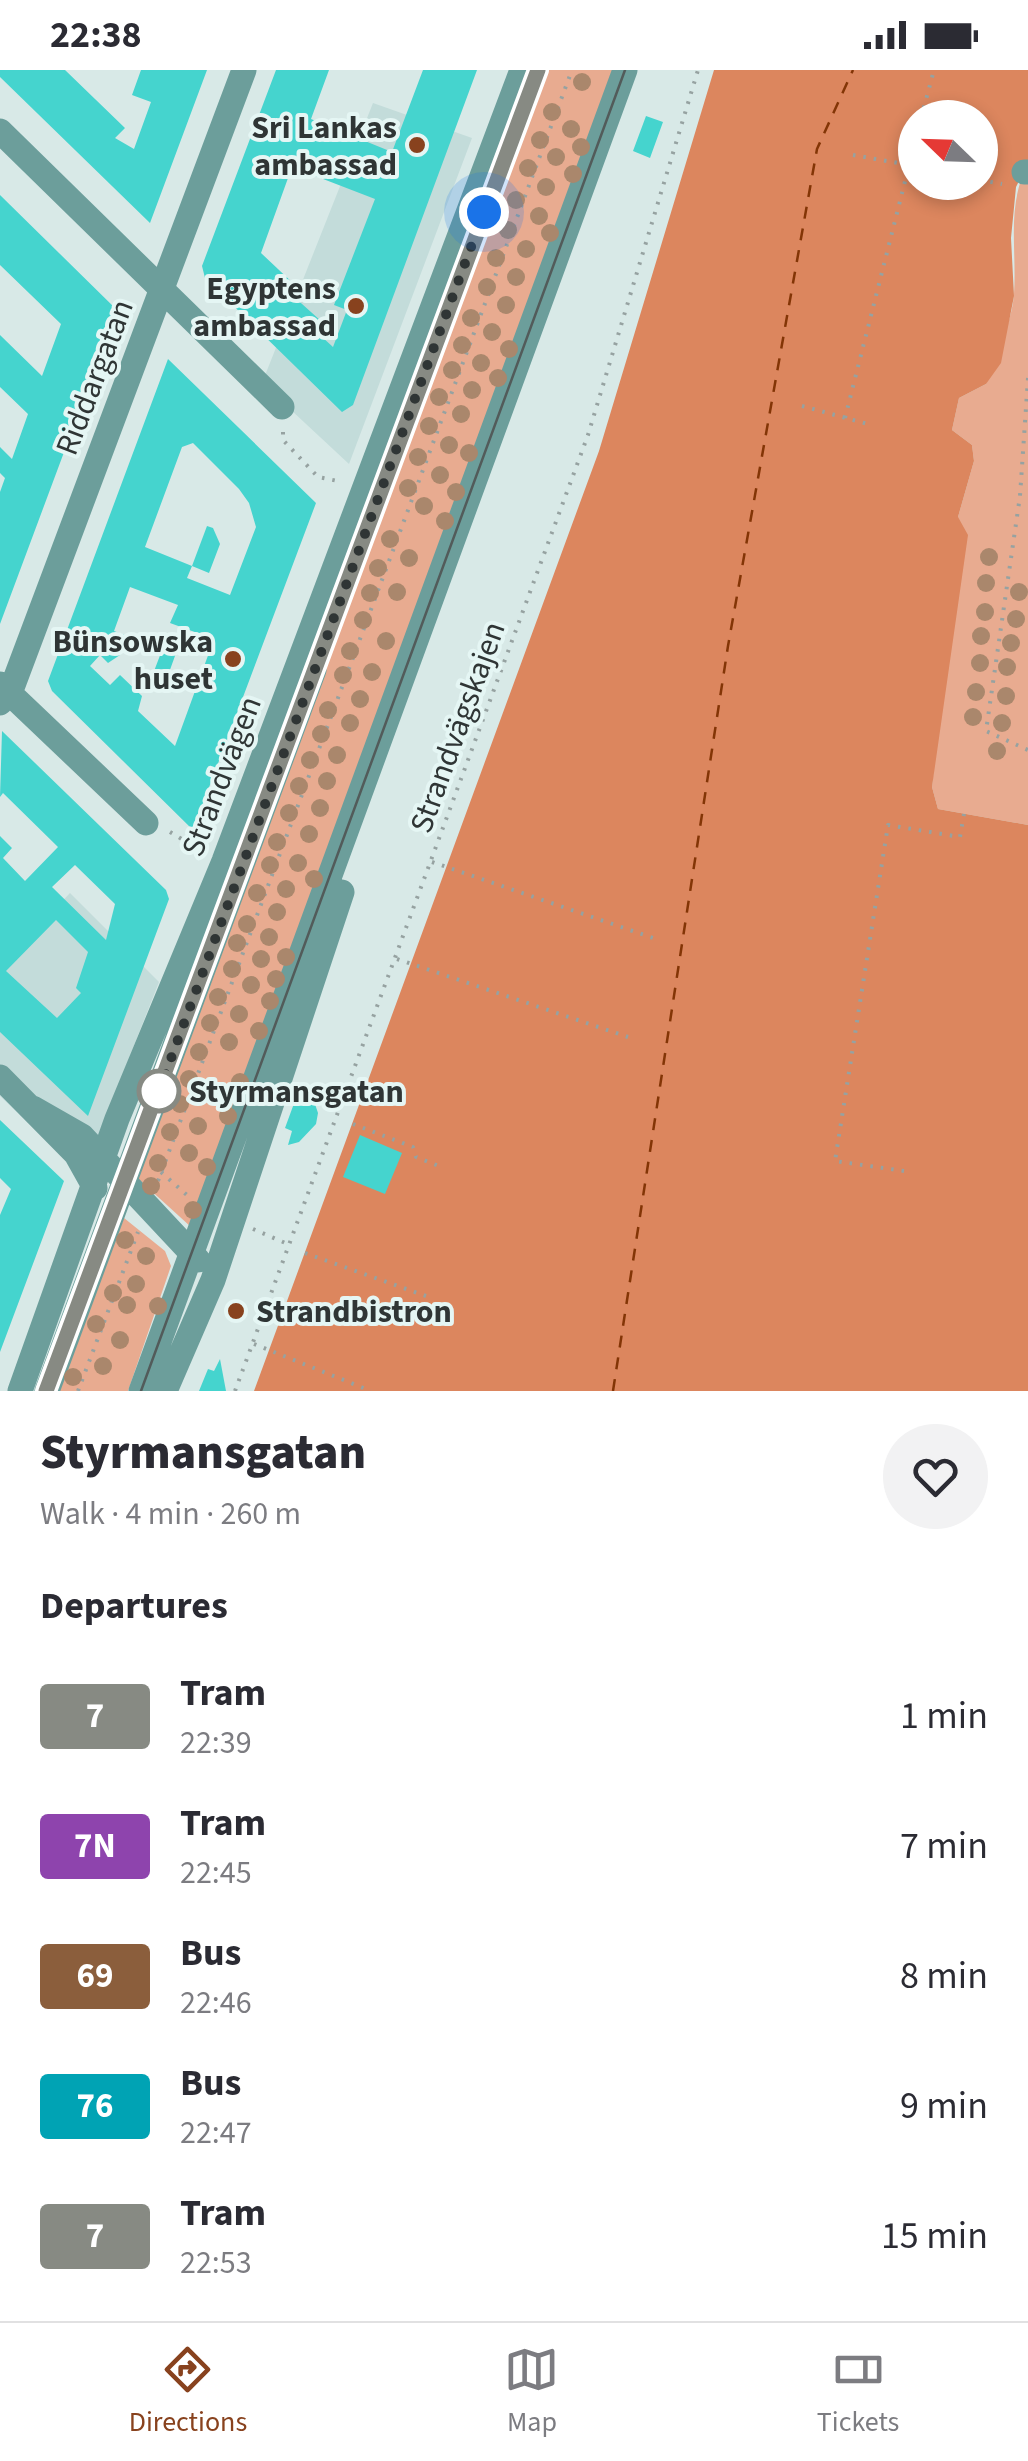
<!DOCTYPE html>
<meta charset="utf-8">
<style>
body{margin:0;font-family:"Source Sans 3",sans-serif;background:#f2f2f3;color:#2b2b33;height:100vh;display:flex;flex-direction:column;font-size:38px;white-space:nowrap}
*{box-sizing:border-box;margin:0}
p{font-size:32px;color:#7c7c81}
.icon{flex:none;width:55px;height:55px;fill:none;stroke:currentColor;stroke-width:2;stroke-linecap:round;stroke-linejoin:round}
.map{position:relative;height:1321px;overflow:hidden}
.drawer{display:flex;flex-direction:column;background:#fff;flex:1}
.drawer>*{flex:none}
.badge{padding:0 20px;border-radius:8px;font-size:35px;line-height:65px}
.needle{width:65px;rotate:293deg}
.controls{position:absolute;left:898px;top:30px;display:grid;gap:20px}
.controls a{display:grid;place-items:center;width:100px;height:100px;border-radius:50%;background:#fff;box-shadow:0 5px 15px #0003;font-size:50px}
.you{position:absolute;width:50px;height:50px;margin:-25px;border:8px solid #fff;border-radius:50%;background:#1a73e8;box-shadow:0 0 0 15px #1a73e833}
.map>.badge{position:absolute;translate:-50% -50%;box-shadow:0 0 0 5px #fff}
h2{padding:0 40px;font-size:38px;line-height:90px}
.round{display:grid;place-items:center;flex:none;width:105px;height:105px;border-radius:52px;background:#f2f2f3}
.headline{display:flex;align-items:center;justify-content:space-between;height:170px;padding:0 40px}
h1{font-size:48px;font-weight:800;line-height:75px}
ul{padding:0;list-style:none}
li{display:flex;align-items:center;gap:30px;height:130px;padding:0 40px}
li div{flex:1}
li b{display:block;font-size:38px}
li em{font-style:normal}
li .badge{min-width:110px;font-weight:700;text-align:center}
.status{display:flex;justify-content:space-between;align-items:center;height:70px;padding:0 50px;background:#fff;direction:ltr}
.status svg{height:28px;fill:currentColor}
.menu{display:flex;justify-content:space-around;align-items:center;height:140px;border-top:2px solid #e1e1e2;background:#fff;font-size:28px;color:#7c7c81}
.menu a{display:grid;justify-items:center;gap:5px}
.menu .active{color:#88421e}
.map>svg:first-child{display:block}
.built{fill:#c3dcda}
.green{fill:#e8ab90}
.water{fill:#dc865e;fill-rule:evenodd}
.lines{fill:none;stroke-linecap:round;stroke-linejoin:round}
.ferry{stroke:#833506;stroke-width:2.5;stroke-dasharray:12 10;stroke-linecap:butt}
.building{fill:#45d4ce;fill-rule:evenodd}
.path{stroke:#96a2a1;stroke-width:4;stroke-dasharray:2.5 8;stroke-linecap:butt}
.minor{stroke:#6c9e9b;stroke-width:25}
.tram{stroke:#525b5a;stroke-width:2.5}
.tree{fill:#aa876c}
.line-casing{stroke:#fff;stroke-width:22}
.line{stroke:#878a83;stroke-width:15}
.walk{stroke:#2f3535;stroke-width:10;stroke-dasharray:0 18}
.poi-dot{fill:#88421e;stroke:#e5f6f4;stroke-width:4}
.stop-dot{fill:#fff;stroke:#878a83;stroke-width:5}
.labels{text-anchor:middle;stroke-width:8;stroke-linejoin:round;paint-order:stroke}
.poi-label{font-size:32px;font-weight:bold;fill:#2f3535;stroke:#e5f6f4;text-anchor:end}
.street-label{font-size:32px;fill:#2f3535;stroke:#e5f6f4}
.stop-label{font-size:32px;font-weight:bold;fill:#2f3535;stroke:#e5f6f4;text-anchor:start}
</style>
<div class="status"><b>22:38</b><svg viewBox="0 0 49 12"><path d="M0 12V9h3v3zM5 12V6h3v6zM10 12V3h3v9zM15 12V0h3v12zM26 1h20v11H26zM47 4h2v5h-2z"/></svg></div>
<div class="map">
<svg width="1028" height="1321" viewBox="0 0 1028 1321">
<rect width="100%" height="100%" fill="#d8e9e7"/>
<path class="built" d="M373,33l99,35 -123,326 -87,-81z
M70,823l89,89 -76,193 -83,-79v-129z"/>
<path class="green" d="M546,0h67l-422,1157 -56,-51 -1,-7z
M1028,93v662l-90,-16 -6,-22 26,-270 16,-56 -2,-16 -20,-15 7,-32 27,-14c9,-28 26,-61 28,-90 3,-47 -8,-87 14,-131z
M124,1148l41,33 6,15 -43,125h-72z"/>
<path class="water" d="M714,0h314v93l-12,24 -5,51 3,58 -13,67 -15,21 -27,14 -7,32 20,15 2,16 -16,56 10,18 -36,252 6,22 90,16v566h-774l345,-940zM915,48h65v64h-65z"/>
<g class="lines">
<path class="ferry" d="M613,1321l115,-745 89,-497 36,-79"/>
</g>
<path class="building" d="M0,0h65l60,58 -10,10 19,11 17,-47 -19,-7 9,-25h66l-57,153 -150,-146z
M276,0h53l-18,49 81,33 31,-82h54l-124,335 -11,7 -137,-134 -3,-12zM292,97l83,32 -41,106 13,5 -14,37 -12,-11v-15l-29,-26 4,-9 -35,-33z
M646,46l17,6 -13,36 -17,-7z
M0,125l117,115 -117,314v-132l5,-14 -5,-5v-26l12,12 16,-45 -28,-27v-52l42,41 19,-52 -61,-59z
M168,289l148,144 -123,327 -141,-139 -4,-10zM193,373l46,46 10,14 7,24 -26,68 -43,-17 5,-12 -47,-19 37,-100zM130,517l48,18 -8,18 44,16 -39,107 -37,-35 4,-15 -22,-21 -10,10 -20,-19 10,-11 8,8 12,-8 7,-19 -13,-5z
M207,456l6,2 7,16 -11,29 -17,-7z
M167,567l13,5 -18,50 -14,-5z
M2,661l164,159 3,9 -81,217 -88,-84v-196l12,12 -9,10 22,23 33,-34 -55,-54 -3,4zM75,795l40,39 -9,36 -54,-53zM56,850l32,32 -12,36 5,5 -24,25 -51,-47z
M309,1016l9,27 -2,11 -17,18 -11,3 4,-14 -7,-3 11,-30 7,4z
M0,1050l64,61 -64,171v-137l11,-26 -11,-11z
M360,1065l42,18 -17,41 -42,-17z
M220,1289l6,32h-27l9,-22 6,2z"/>
<g class="lines">
<path class="path" d="M921,48l13,-48
M853,85l62,11
M980,110l22,4
M1028,308l-8,118 -34,235 42,19
M802,336l66,18
M845,348l70,-276
M283,362v8l35,37 20,4
M170,762l30,18
M432,792l227,78
M397,889l231,78
M353,1054l60,23 3,10 28,11
M904,1101l-69,-10 53,-336 72,12 4,-23
M161,1102l27,24
M158,1111l414,-1111
M253,1159l37,16
M305,1183l121,43
M254,1274l117,47
M78,1321l60,-159
M235,1321l353,-956 110,-365"/>
<path class="minor" d="M0,61l282,276
M1024,102h4
M0,614l146,139
M0,633l10,-10 234,-623
M0,1007l76,77 19,34
M33,1038l49,28 116,124
M20,1321l97,-272 107,-258 298,-791
M47,1321l267,-721
M141,1321l484,-1321
M165,1321l48,-111 129,-388"/>
<path class="tram" d="M47,1321l491,-1321
M141,1321l484,-1321"/>
</g>
<g class="tree">
<circle cx="582" cy="12" r="9"/>
<circle cx="552" cy="42" r="9"/>
<circle cx="571" cy="59" r="9"/>
<circle cx="540" cy="70" r="9"/>
<circle cx="581" cy="77" r="9"/>
<circle cx="556" cy="87" r="9"/>
<circle cx="528" cy="98" r="9"/>
<circle cx="573" cy="104" r="9"/>
<circle cx="546" cy="117" r="9"/>
<circle cx="516" cy="130" r="9"/>
<circle cx="539" cy="146" r="9"/>
<circle cx="508" cy="160" r="9"/>
<circle cx="550" cy="163" r="9"/>
<circle cx="526" cy="179" r="9"/>
<circle cx="496" cy="188" r="9"/>
<circle cx="516" cy="207" r="9"/>
<circle cx="487" cy="217" r="9"/>
<circle cx="506" cy="235" r="9"/>
<circle cx="471" cy="248" r="9"/>
<circle cx="492" cy="262" r="9"/>
<circle cx="462" cy="275" r="9"/>
<circle cx="509" cy="279" r="9"/>
<circle cx="481" cy="293" r="9"/>
<circle cx="452" cy="300" r="9"/>
<circle cx="498" cy="308" r="9"/>
<circle cx="472" cy="320" r="9"/>
<circle cx="439" cy="327" r="9"/>
<circle cx="461" cy="344" r="9"/>
<circle cx="429" cy="356" r="9"/>
<circle cx="449" cy="375" r="9"/>
<circle cx="469" cy="383" r="9"/>
<circle cx="418" cy="387" r="9"/>
<circle cx="440" cy="405" r="9"/>
<circle cx="408" cy="418" r="9"/>
<circle cx="456" cy="422" r="9"/>
<circle cx="424" cy="436" r="9"/>
<circle cx="445" cy="451" r="9"/>
<circle cx="390" cy="469" r="9"/>
<circle cx="989" cy="487" r="9"/>
<circle cx="409" cy="488" r="9"/>
<circle cx="378" cy="498" r="9"/>
<circle cx="986" cy="513" r="9"/>
<circle cx="397" cy="522" r="9"/>
<circle cx="1019" cy="522" r="9"/>
<circle cx="370" cy="523" r="9"/>
<circle cx="985" cy="542" r="9"/>
<circle cx="1016" cy="549" r="9"/>
<circle cx="363" cy="550" r="9"/>
<circle cx="981" cy="566" r="9"/>
<circle cx="386" cy="571" r="9"/>
<circle cx="1011" cy="573" r="9"/>
<circle cx="350" cy="581" r="9"/>
<circle cx="980" cy="593" r="9"/>
<circle cx="1007" cy="597" r="9"/>
<circle cx="372" cy="602" r="9"/>
<circle cx="343" cy="605" r="9"/>
<circle cx="976" cy="622" r="9"/>
<circle cx="1006" cy="626" r="9"/>
<circle cx="360" cy="629" r="9"/>
<circle cx="328" cy="640" r="9"/>
<circle cx="973" cy="647" r="9"/>
<circle cx="350" cy="653" r="9"/>
<circle cx="1002" cy="653" r="9"/>
<circle cx="321" cy="664" r="9"/>
<circle cx="997" cy="681" r="9"/>
<circle cx="337" cy="685" r="9"/>
<circle cx="310" cy="690" r="9"/>
<circle cx="327" cy="711" r="9"/>
<circle cx="299" cy="716" r="9"/>
<circle cx="320" cy="738" r="9"/>
<circle cx="289" cy="743" r="9"/>
<circle cx="309" cy="764" r="9"/>
<circle cx="277" cy="772" r="9"/>
<circle cx="298" cy="793" r="9"/>
<circle cx="270" cy="795" r="9"/>
<circle cx="314" cy="809" r="9"/>
<circle cx="286" cy="819" r="9"/>
<circle cx="257" cy="823" r="9"/>
<circle cx="277" cy="842" r="9"/>
<circle cx="247" cy="854" r="9"/>
<circle cx="269" cy="867" r="9"/>
<circle cx="237" cy="873" r="9"/>
<circle cx="286" cy="887" r="9"/>
<circle cx="261" cy="889" r="9"/>
<circle cx="232" cy="899" r="9"/>
<circle cx="276" cy="909" r="9"/>
<circle cx="251" cy="915" r="9"/>
<circle cx="218" cy="927" r="9"/>
<circle cx="270" cy="931" r="9"/>
<circle cx="239" cy="944" r="9"/>
<circle cx="210" cy="953" r="9"/>
<circle cx="259" cy="961" r="9"/>
<circle cx="229" cy="972" r="9"/>
<circle cx="199" cy="982" r="9"/>
<circle cx="189" cy="1009" r="9"/>
<circle cx="240" cy="1012" r="9"/>
<circle cx="211" cy="1025" r="9"/>
<circle cx="180" cy="1034" r="9"/>
<circle cx="228" cy="1046" r="9"/>
<circle cx="198" cy="1056" r="9"/>
<circle cx="170" cy="1062" r="9"/>
<circle cx="189" cy="1083" r="9"/>
<circle cx="158" cy="1093" r="9"/>
<circle cx="207" cy="1097" r="9"/>
<circle cx="151" cy="1116" r="9"/>
<circle cx="193" cy="1140" r="9"/>
<circle cx="125" cy="1170" r="9"/>
<circle cx="146" cy="1186" r="9"/>
<circle cx="136" cy="1214" r="9"/>
<circle cx="113" cy="1223" r="9"/>
<circle cx="127" cy="1235" r="9"/>
<circle cx="158" cy="1236" r="9"/>
<circle cx="96" cy="1254" r="9"/>
<circle cx="120" cy="1270" r="9"/>
<circle cx="103" cy="1296" r="9"/>
<circle cx="73" cy="1307" r="9"/>
</g>
<g class="lines">
<g class="line-casing">
<path id="line" d="M46,1321l492,-1321"/>
</g>
<use href="#line" class="line"/>
<path class="walk" d="M159,1021l325,-879"/>
</g>
<g class="poi-dot">
<circle cx="417" cy="75" r="10"/>
<circle cx="356" cy="236" r="10"/>
<circle cx="233" cy="589" r="10"/>
<circle cx="236" cy="1241" r="10"/>
</g>
<circle class="stop-dot" cx="159" cy="1021" r="20"/>
<g class="labels">
<g class="poi-label">
<text x="397" y="68">Sri Lankas<tspan x="397" dy="37">ambassad</tspan></text>
<text x="336" y="229">Egyptens<tspan x="336" dy="37">ambassad</tspan></text>
<text x="213" y="582">Bünsowska<tspan x="213" dy="37">huset</tspan></text>
<text x="256" y="1252" text-anchor="start">Strandbistron</text>
</g>
<g class="street-label">
<text transform="translate(94 307) rotate(-69)" y="11">Riddargatan</text>
<text transform="translate(457 657) rotate(-70)" y="11">Strandvägskajen</text>
<text transform="translate(221 706) rotate(-69)" y="11">Strandvägen</text>
</g>
<g class="stop-label">
<text x="189" y="1032">Styrmansgatan</text>
</g>
</g>
</svg>
<div class="controls">
<a><svg class="needle" viewBox="-14 -14 28 28"><path d="M0-13l5 13h-10z" fill="#e53935"/><path d="M0 13l5-13h-10z" fill="#7c7c81"/></svg></a>
</div>
<div class="you" style="left:484px;top:142px"></div>
</div>
<section class="drawer">
<div class="headline"><div><h1>Styrmansgatan</h1><p>Walk · 4 min · 260 m</p></div><a class="round"><svg class="icon" aria-label="heart" viewBox="0 0 24 24"><path d="M12 20l-8-8c-3-5 5-10 8-4 3-6 11-1 8 4z"/></svg></a></div>
<h2>Departures</h2>
<ul>
<li><span class="badge" style="background:#878a83;color:#fff">7</span><div><b>Tram</b><p>22:39</p></div><em>1 min</em></li>
<li><span class="badge" style="background:#8e44ad;color:#fff">7N</span><div><b>Tram</b><p>22:45</p></div><em>7 min</em></li>
<li><span class="badge" style="background:#8b5e3c;color:#fff">69</span><div><b>Bus</b><p>22:46</p></div><em>8 min</em></li>
<li><span class="badge" style="background:#00a3b4;color:#fff">76</span><div><b>Bus</b><p>22:47</p></div><em>9 min</em></li>
<li><span class="badge" style="background:#878a83;color:#fff">7</span><div><b>Tram</b><p>22:53</p></div><em>15 min</em></li>
</ul>
</section>
<nav class="menu">
<a class="active"><svg class="icon" aria-label="directions" viewBox="0 0 24 24"><path d="M12 3l9 9-9 9-9-9zM9 14v-3h6M13 9l2 2-2 2"/></svg>Directions</a>
<a><svg class="icon" aria-label="map" viewBox="0 0 24 24"><path d="M3 6l6-2 6 2 6-2v14l-6 2-6-2-6 2zM9 4v14M15 6v14"/></svg>Map</a>
<a><svg class="icon" aria-label="tickets" viewBox="0 0 24 24"><path d="M3 7h18v10H3zM15 7v10"/></svg>Tickets</a>
</nav>
